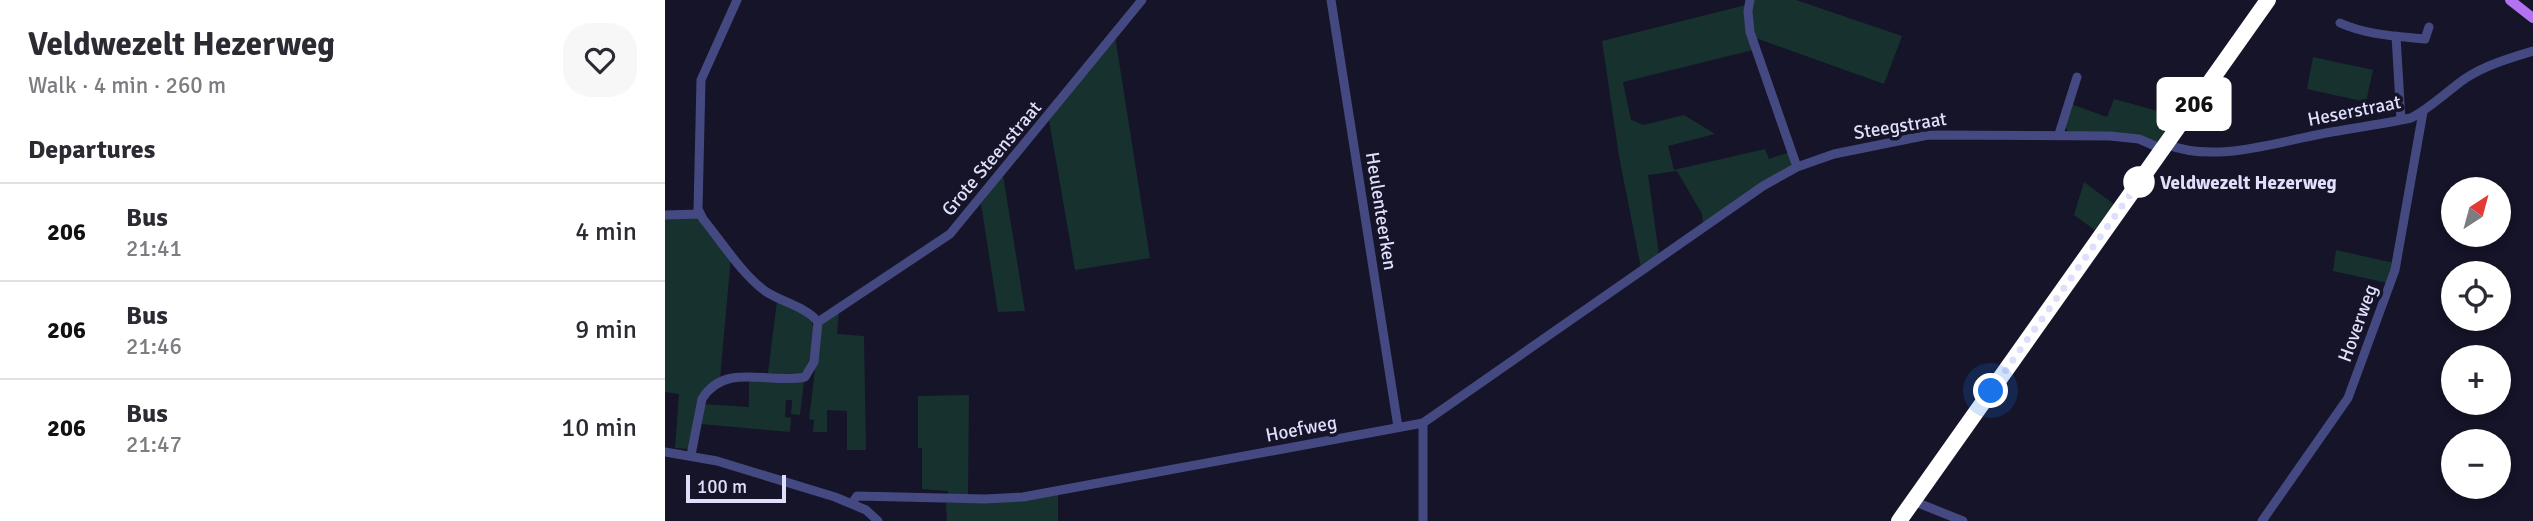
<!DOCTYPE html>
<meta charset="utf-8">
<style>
body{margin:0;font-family:Signika,sans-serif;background:#f7f7f7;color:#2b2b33;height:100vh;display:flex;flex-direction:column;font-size:26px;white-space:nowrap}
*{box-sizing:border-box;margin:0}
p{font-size:23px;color:#7c7c81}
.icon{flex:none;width:38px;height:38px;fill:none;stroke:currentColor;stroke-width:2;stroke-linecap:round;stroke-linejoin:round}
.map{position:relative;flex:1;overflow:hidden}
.panel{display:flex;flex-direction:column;background:#fff;width:665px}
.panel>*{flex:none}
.badge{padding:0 14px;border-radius:5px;font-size:24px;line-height:46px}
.needle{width:46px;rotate:36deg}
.tools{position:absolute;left:1776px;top:177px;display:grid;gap:14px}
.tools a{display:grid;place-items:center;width:70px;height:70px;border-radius:50%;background:#fff;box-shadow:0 4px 10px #0003;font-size:35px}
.scale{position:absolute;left:21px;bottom:18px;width:100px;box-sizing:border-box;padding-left:7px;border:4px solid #dfdffb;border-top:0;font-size:19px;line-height:24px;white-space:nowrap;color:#dfdffb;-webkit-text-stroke:5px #151428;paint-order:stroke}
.you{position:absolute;width:35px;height:35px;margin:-18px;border:5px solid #fff;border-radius:50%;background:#1a73e8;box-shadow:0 0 0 10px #1a73e833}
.map>.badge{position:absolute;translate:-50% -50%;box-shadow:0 0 0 4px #fff}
h2{padding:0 28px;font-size:26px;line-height:63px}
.round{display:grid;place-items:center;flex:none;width:74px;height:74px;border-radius:28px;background:#f7f7f7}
.head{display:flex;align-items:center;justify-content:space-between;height:119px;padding:0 28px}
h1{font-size:33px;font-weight:700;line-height:52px}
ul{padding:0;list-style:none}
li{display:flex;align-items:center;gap:21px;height:98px;padding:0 28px;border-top:2px solid #e1e1e2}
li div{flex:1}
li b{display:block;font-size:26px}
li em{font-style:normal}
li .badge{min-width:77px;font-weight:700;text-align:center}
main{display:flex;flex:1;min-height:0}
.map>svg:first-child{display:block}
.green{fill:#17322e}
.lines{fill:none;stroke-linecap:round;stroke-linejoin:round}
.minor{stroke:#444982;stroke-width:9}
.major{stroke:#b173ef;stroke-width:10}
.line-casing{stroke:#fff;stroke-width:16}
.line{stroke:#fff;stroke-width:10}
.walk{stroke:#dfdffb;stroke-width:7;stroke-dasharray:0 12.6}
.stop-dot{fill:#fff;stroke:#fff;stroke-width:3.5}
.labels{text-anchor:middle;stroke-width:7;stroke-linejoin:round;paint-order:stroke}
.street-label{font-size:19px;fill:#dfdffb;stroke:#151428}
.stop-label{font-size:19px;font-weight:bold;fill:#dfdffb;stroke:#151428;text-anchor:start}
</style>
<main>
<section class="panel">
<div class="head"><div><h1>Veldwezelt Hezerweg</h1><p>Walk · 4 min · 260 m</p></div><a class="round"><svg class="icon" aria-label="heart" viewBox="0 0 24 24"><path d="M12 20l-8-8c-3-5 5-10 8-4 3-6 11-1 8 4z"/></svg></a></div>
<h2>Departures</h2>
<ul>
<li><span class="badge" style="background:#fff;color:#111">206</span><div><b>Bus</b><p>21:41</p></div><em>4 min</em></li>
<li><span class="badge" style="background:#fff;color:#111">206</span><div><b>Bus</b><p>21:46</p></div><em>9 min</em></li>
<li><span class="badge" style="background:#fff;color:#111">206</span><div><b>Bus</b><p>21:47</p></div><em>10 min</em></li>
</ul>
</section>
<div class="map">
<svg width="1868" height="521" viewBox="0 0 1868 521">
<rect width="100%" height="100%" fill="#151428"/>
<path class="green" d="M1087,0h44l106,36 -18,48 -131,-47z
M1081,5l7,45 -130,32 8,38 13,5 40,-10 31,19 -47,12 6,24 91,-21 4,10 21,-7 1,14 -88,58 -1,-10 -25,-43 -29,4 11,80 -18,13 -22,-112 -17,-115z
M450,36l35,222 -75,12 -26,-150z
M1648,57l60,13 -7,32 -59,-13z
M1449,99c14,4 52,13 59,19l-16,25 -89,-12 -3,-4 6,-23 36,13z
M338,175l22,136 -27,1 -17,-108z
M1419,182l31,23 -19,26 -22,-16z
M27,216l8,4 31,36 -11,123 -9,6 -21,61 -2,3 -13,-1 4,-54 -14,-2v-175z
M1671,250l58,13 -6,20 -55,-12z
M112,301c43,20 38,15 33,62l-1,6 -10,7 -31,-3z
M174,310l-2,24 27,2 2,114h-19v-39l-20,-1v22h-14l1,-12 -5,-1 11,-90 3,-7z
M84,379l55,2 -4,34 -9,-1 1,-14h-6l-1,17 6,1 -1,14 -89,-8 2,-20 46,3z
M304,395l-1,102h-20v-6l-26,-2v-41h-4v-52z
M393,494v27h-111l-1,-18 61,-3z"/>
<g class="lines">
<path class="minor" d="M72,0l-36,80 -3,129 5,10c19,23 38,54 62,72 16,11 42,16 53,31
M666,0l67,427
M1085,0l-2,11 2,21 47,135
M1675,23c27,12 56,13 85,16l4,-12
M1731,36l5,84
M1394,134l18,-57
M1501,144c49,20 110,-2 160,-11 28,-5 57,-9 85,-15 21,-11 36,-27 55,-40 20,-13 44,-20 67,-27
M0,215l34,-1
M153,322l132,-88 192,-234
M0,452l52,9 118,36 31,13 12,11
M26,455l11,-56c23,-38 69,-14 103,-22l9,-15 4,-40
M1248,501l50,20
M187,503l5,-7 128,3 38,-2 400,-74 340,-237 34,-19 37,-13 94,-19 182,1 29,3 23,10
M758,521v-98
M1597,521l86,-123 47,-128 28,-158"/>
<path class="major" d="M1845,0l23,18
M1234,521l369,-521"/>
</g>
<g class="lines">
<g class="line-casing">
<path id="line" d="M1234,521l369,-521"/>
</g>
<use href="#line" class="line"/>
<path class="walk" d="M1326,391l148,-209"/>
</g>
<circle class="stop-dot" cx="1474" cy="182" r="14"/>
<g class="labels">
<g class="street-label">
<text transform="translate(1689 110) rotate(-11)" y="7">Heserstraat</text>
<text transform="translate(1235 125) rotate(-9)" y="7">Steegstraat</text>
<text transform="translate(326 158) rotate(-50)" y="7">Grote Steenstraat</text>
<text transform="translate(717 211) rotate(81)" y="7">Heulenteerken</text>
<text transform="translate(1692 323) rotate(-70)" y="7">Hoverweg</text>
<text transform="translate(636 428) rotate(-11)" y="7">Hoefweg</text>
</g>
<g class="stop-label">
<text x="1495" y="189">Veldwezelt Hezerweg</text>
</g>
</g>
</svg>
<div class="tools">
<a><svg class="needle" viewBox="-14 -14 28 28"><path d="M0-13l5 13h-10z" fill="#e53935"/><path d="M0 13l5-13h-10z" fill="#7c7c81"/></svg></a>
<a><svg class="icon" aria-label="locate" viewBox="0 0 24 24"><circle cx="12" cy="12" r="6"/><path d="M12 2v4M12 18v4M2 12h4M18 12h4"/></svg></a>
<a>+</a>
<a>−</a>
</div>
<div class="scale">100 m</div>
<div class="you" style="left:1326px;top:391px"></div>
<b class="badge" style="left:1529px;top:104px;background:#fff;color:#111">206</b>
</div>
</main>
